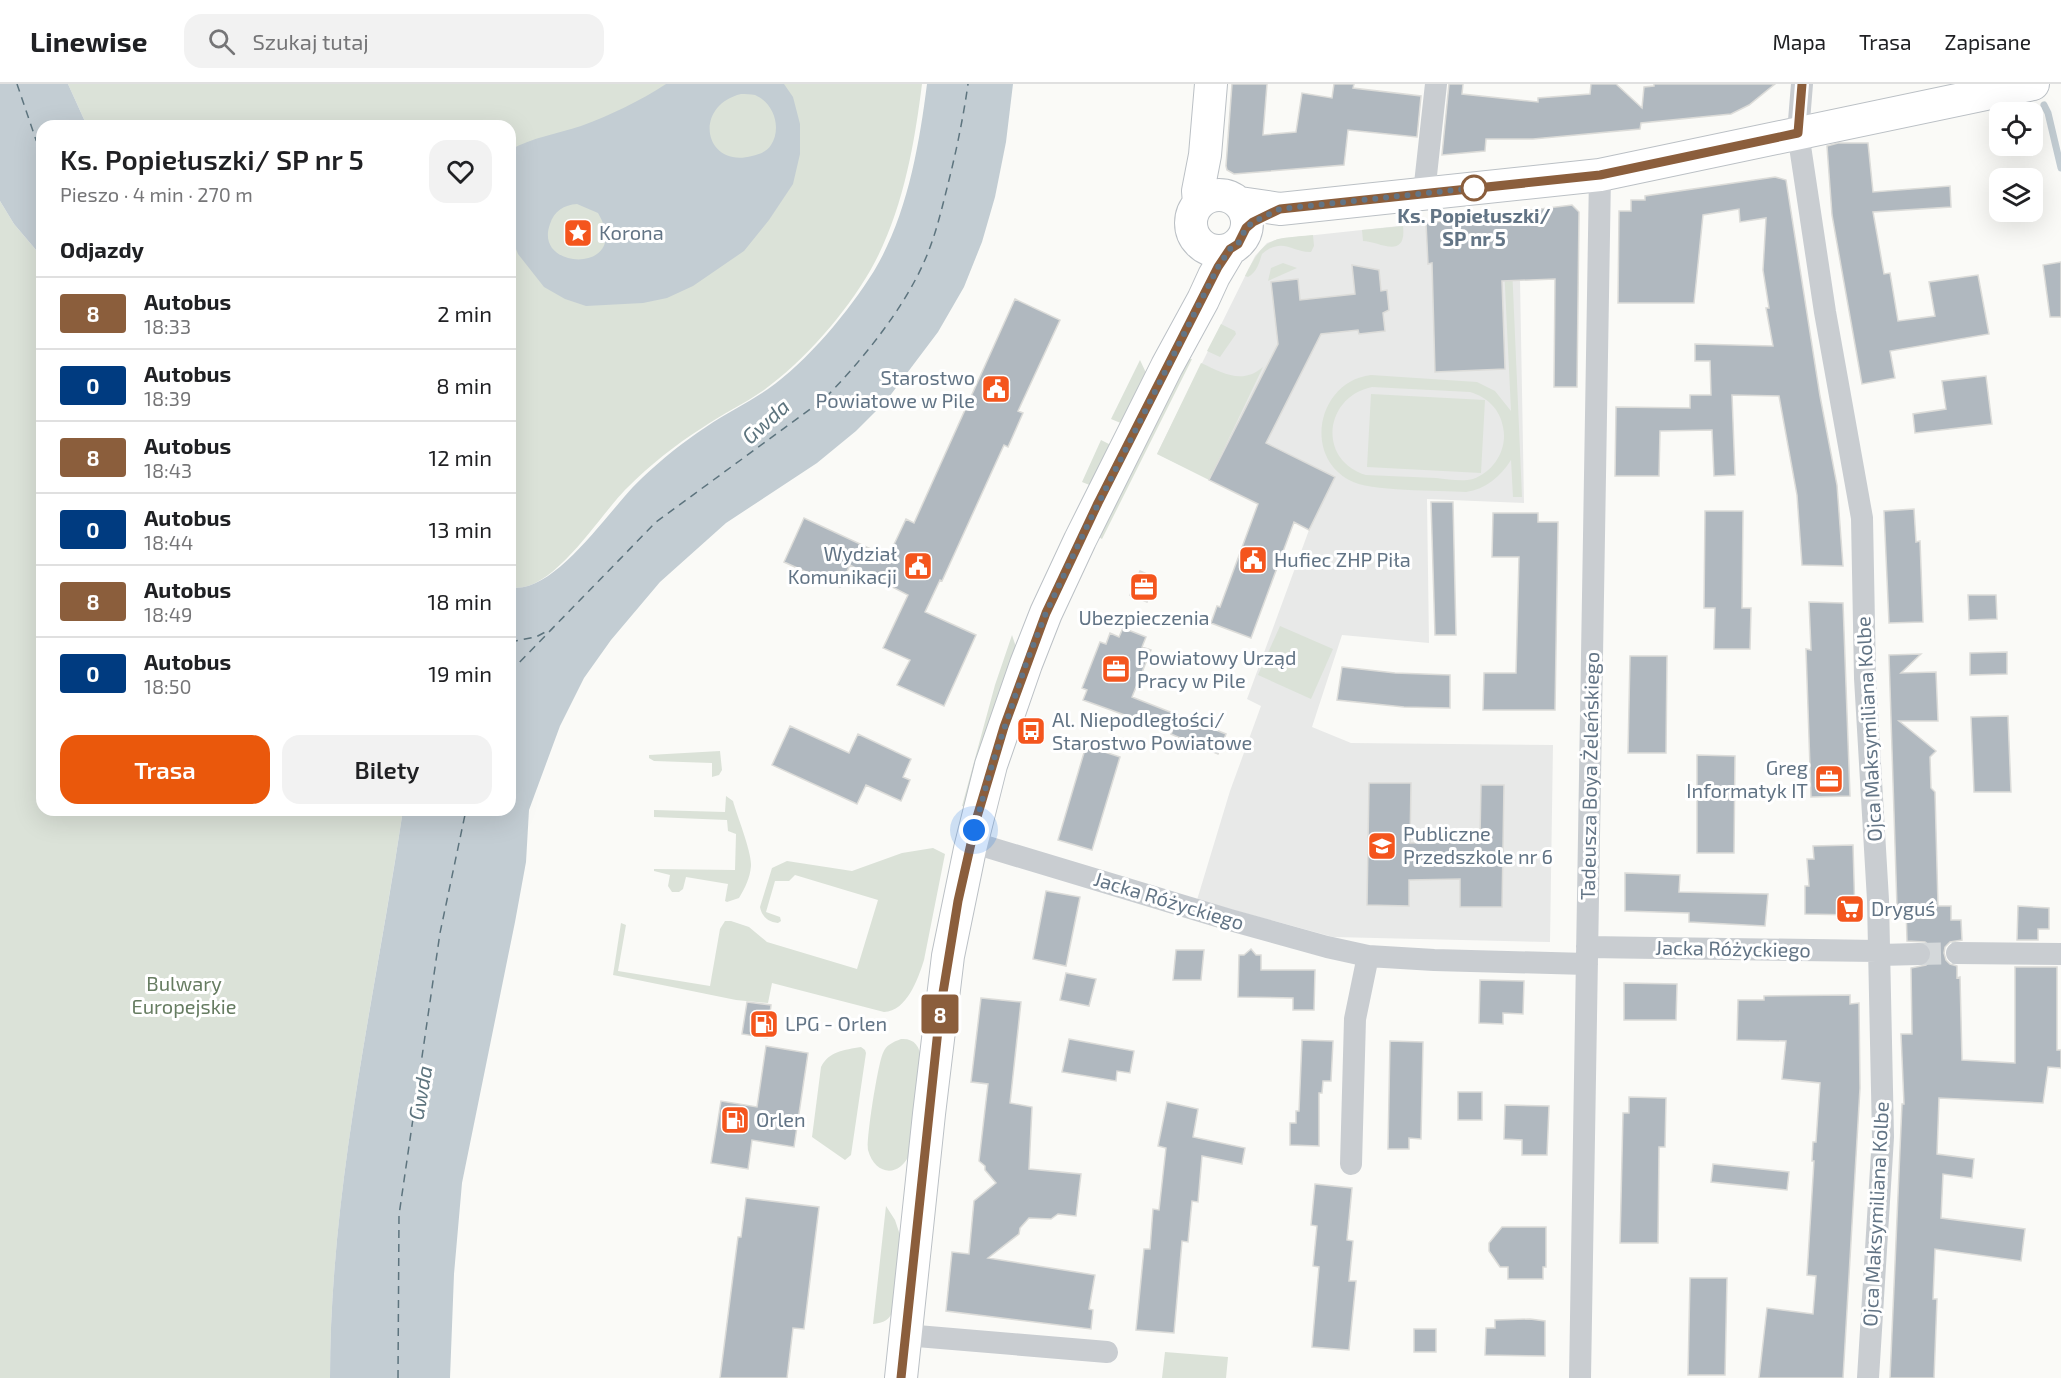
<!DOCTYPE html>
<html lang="pl">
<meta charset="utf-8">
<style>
body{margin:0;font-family:"Exo 2",sans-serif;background:#f2f2f2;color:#202124;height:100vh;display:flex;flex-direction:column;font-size:22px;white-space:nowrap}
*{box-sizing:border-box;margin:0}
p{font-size:20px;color:#757577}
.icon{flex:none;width:33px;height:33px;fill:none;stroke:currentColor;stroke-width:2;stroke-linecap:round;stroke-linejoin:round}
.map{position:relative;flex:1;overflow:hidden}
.side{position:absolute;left:36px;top:36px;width:480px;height:696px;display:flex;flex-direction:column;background:#fff;border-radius:18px;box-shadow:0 6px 24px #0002}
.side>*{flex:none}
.badge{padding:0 12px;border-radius:4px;font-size:21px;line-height:39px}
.tools{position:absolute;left:1989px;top:18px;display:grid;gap:12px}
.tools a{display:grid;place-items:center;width:54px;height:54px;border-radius:12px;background:#fff;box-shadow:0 6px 24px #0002;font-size:30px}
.you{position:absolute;width:30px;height:30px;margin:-15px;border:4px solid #fff;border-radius:50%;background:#1a73e8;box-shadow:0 0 0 9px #1a73e833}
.map>.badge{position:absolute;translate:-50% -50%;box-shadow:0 0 0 3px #fff}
h2{padding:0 24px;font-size:22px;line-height:54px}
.round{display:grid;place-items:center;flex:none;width:63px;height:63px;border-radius:18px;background:#f2f2f2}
.head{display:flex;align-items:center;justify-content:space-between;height:102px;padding:0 24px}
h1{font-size:28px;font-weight:600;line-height:45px}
.action{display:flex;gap:12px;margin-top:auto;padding:12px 24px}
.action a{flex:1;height:69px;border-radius:18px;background:#ea580c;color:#fff;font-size:24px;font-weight:600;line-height:69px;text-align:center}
.action a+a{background:#f2f2f2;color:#202124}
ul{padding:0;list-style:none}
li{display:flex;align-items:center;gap:18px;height:72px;padding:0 24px;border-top:2px solid #e0e0e0}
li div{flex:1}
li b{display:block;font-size:22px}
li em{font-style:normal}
li .badge{min-width:66px;font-weight:700;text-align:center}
header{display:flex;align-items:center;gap:36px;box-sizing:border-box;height:84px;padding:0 30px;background:#fff;border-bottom:2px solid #e0e0e0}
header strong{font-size:28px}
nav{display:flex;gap:33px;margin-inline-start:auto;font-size:21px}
.search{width:420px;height:54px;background:#f2f2f2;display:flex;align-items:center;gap:15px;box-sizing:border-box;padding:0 21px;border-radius:18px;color:#757577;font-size:22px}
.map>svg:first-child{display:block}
.built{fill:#e8e9e8}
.green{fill:#dbe2d8;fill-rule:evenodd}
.water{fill:#c3cdd3;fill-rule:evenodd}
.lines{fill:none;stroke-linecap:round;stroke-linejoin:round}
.stream{stroke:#c3cdd3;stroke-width:7}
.ferry{stroke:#5d747e;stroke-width:1.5;stroke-dasharray:8 6;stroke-linecap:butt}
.building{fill:#b0b8bf;stroke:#dcdcd9;stroke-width:1.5}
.street-tunnel{stroke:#d4d8da;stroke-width:22;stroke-dasharray:22 11;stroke-linecap:butt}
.secondary-casing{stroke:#bbc0c5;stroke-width:34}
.street{stroke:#c9cdd1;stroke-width:22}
.secondary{stroke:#fff;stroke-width:32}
.line-casing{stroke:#fff;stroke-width:14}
.line{stroke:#8b5e3c;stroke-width:9}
.walk{stroke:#627485;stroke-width:6;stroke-dasharray:0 10.8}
.stop-dot{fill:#fff;stroke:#8b5e3c;stroke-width:3}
.labels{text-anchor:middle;stroke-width:6;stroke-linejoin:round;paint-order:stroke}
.stop-label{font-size:20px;font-weight:bold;fill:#627485;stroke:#fff}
.poi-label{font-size:20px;fill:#627485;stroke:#fff;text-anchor:start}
.street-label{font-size:20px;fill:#627485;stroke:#fff}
.park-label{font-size:20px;fill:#667c61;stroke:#fff}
.water-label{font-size:21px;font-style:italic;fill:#5d747e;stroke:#fff}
</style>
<header>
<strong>Linewise</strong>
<div class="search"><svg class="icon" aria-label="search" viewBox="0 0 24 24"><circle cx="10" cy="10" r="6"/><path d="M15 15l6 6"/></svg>Szukaj tutaj</div>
<nav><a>Mapa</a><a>Trasa</a><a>Zapisane</a></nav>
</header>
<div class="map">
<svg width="2061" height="1294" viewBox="0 0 2061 1294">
<rect width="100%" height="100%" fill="#fafaf7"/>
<path class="built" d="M1464,135l56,60 4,224 -97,-4 2,144 -87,-8 -30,92 39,16 202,2 -3,197 -217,-5 -136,-37 33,-109 31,-85 -14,-7 62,-169 -54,-29 -98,-47 98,-198 12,-13 11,-4z"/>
<path class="green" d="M68,0h854c-8,64 -20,131 -52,187 -25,43 -66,90 -106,119 -20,14 -42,24 -62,38 -27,17 -52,37 -75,60 -26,25 -76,109 -117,99v-461h-423z
M0,117l14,23 28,33v553h361c-28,187 -73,378 -73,568h-330z
M1403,142c4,35 -25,15 -40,15l-1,-11z
M1313,151l1,11 -3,6c-18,1 -28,-16 -49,2 -3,9 -5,18 -14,23l-3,-1c20,-40 26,-37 68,-41z
M1283,179l14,5 -29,13 3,-13z
M1504,182h8l10,231h-9l-2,-37c-11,17 -25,29 -45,32 -27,-2 -97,0 -117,-12 -47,-26 -30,-99 22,-105l106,7 18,9 16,20zM1372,303l98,5c17,5 30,17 33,35 5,22 -9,45 -30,52 -11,3 -25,0 -37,-1 -24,-1 -47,-2 -70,-3 -49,-15 -42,-78 6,-88z
M1221,240l14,7 1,3 -16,23 -13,-6z
M1186,275h6l-90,180 -5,-3z
M1140,276l7,15 -24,49 -12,-5z
M1201,279c22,10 41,22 62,4l-54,113 -52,-26z
M1371,310l114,6 -4,73 -114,-6z
M1101,356l12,6 -21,40 -10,-4z
M1280,542l53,23 -22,50 -53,-24z
M1012,551l5,15 -52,157 -3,-1 33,-121z
M720,667l2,19 -3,5 -7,2v-14l-58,-2 -5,-3v-3z
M726,712l7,5c4,15 19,51 18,65 -1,12 -6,22 -12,32l-12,4 -2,-1 3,-17 -42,-7 -3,12 -4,3h-7l-4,-6 2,-11 -16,-4v-2l81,1 1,-36 -8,-3 -1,-11 -73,-3v-7l71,2z
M933,764l12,6 -21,106c-6,19 -17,51 -40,52l-112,-29 -4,20 -32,-3 -123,-25 8,-52 5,2 -8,46 92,15 10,-57 5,-8h6l18,6 18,15 90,27 21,-69 -83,-25 -6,6h-14l-9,31 14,5 1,4 -3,2c-10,-1 -16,-6 -18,-16l12,-39 15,-7 65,10 50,-18z
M901,955c13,-1 19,7 20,20l-11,94c-10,25 -35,23 -42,-3 -2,-10 10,-87 15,-97 3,-8 10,-11 18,-14z
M861,963l4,3 1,3 -15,102 -6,5 -33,-23 9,-70c8,-16 23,-17 40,-20z
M886,1122l9,14 5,15 -7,74c-2,11 -10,14 -20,15z
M1165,1268l63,5 -2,21h-64z"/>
<path class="water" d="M0,0h68l19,42h-45v131l-28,-33 -14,-23z
M666,0h118l9,13 7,27v30l-7,30 -24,36 -25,31 -51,35 -26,12 -24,5 -57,3 -21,-7 -21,-12 -26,-33 -8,-20v-84c23,-13 47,-16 71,-24 30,-11 59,-25 85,-42zM741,10c4,0 10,0 14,1 19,8 27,33 16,50 -4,7 -12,9 -19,11 -48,13 -60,-50 -11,-62zM577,120l21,9c36,61 -66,59 -48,11 4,-13 14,-19 27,-20z
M927,0h86l-7,58 -11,55 -13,45 -18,45 -26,45 -52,69 -30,30 -39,32 -91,60 -66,59 -49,58 -27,38 -24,48 -31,84 -3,52 -11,60 -53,261 -8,91 -4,104h-120c0,-191 45,-380 73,-568h107v-223c44,10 102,-82 132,-109 20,-19 41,-36 64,-51 20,-14 42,-24 62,-38 39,-27 81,-78 106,-118 33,-55 45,-124 53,-187z"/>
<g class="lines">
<path class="stream" d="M2044,21l4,8 13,55"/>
<path class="ferry" d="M17,0l19,56 6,9
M510,558l26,-5 13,-7
M510,588l146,-150 168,-123c36,-36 79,-89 100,-137 10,-22 16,-46 22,-70 9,-35 17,-72 22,-108
M398,1294l1,-163 41,-282 26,-123"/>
</g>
<path class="building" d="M1232,0h35l-4,51 33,-3 6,-39 30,5 2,-14h20l-1,4 68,8 -4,41 -69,-7 -4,35 -110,9 -7,-4 -1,-4z
M1449,0h14l-1,10 76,8v-4l52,-4 1,-10h25l26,24 2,-21 10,-1v-2h121l-26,21 -18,9 -90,9 -1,6 -107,10h-47l-1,12 -43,4z
M1838,59h30l5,49 77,-6 1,21 -78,5 11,62 6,-1 8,48 37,-5 -6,-34 49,-7 11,59 -99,17 5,27 -33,6 -30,-169 -5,-69z
M1775,93l11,3 34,216 17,89 6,81 -41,-1 -5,-70 -18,-99 -47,-1 3,80 -21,1 -2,-46 -52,1 -1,45h-44l1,-69 74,1v-13h21l-1,-34h-15v-17l78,2 -7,-38h3l-6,-38 3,-52 -26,4 -1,-13 -36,6 -9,88h-76l1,-92h12v-11h14v-4z
M1572,121l7,7 -2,175h-23l1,-108 -53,2 3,88 -70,3 -3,-109 -4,1 -2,-41z
M2061,178v55h-11l-7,-52z
M1352,181l27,5 2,21 6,-1 2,20 -6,3 2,18 -26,3 -1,-4 -37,4 -55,109 69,34 -26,53 -15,-8 -43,116 -40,-15 6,-17 3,1 38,-103 -49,-24 69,-136 -7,-62 27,-3 2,21 55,-6z
M1015,215l45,21 -42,91 5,2 -15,34 -4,-2 -62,136 -2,-1 -15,32 51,23 -32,71 -47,-21 13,-25 -27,-12 25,-53 -58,-30 -10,22 -56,-25 20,-44 84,39 18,-38 8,4z
M1986,292l6,48 -77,9 -2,-19 33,-5 -4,-28z
M1431,418h22l3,133h-21z
M1914,425l2,33 4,-1 3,81 -34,1 -5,-112z
M1705,427h38l-1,97h9l-1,41h-36l1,-41h-11z
M1493,429h45v9h20l-3,188h-72l1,-37h32l3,-116h-27z
M1140,487l16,7 -9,24 -17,-7z
M1968,511h28l1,24 -28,1z
M1809,518l34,1 7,193 -39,1 -5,-148 5,1z
M1123,544l23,9 -4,10 9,3 -19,47 94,37 -8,20 -47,-20 1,-2 -89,-32 4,-10 -5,-2 18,-46 6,2 4,-11 9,4z
M2007,568v22l-37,1v-22z
M1921,570l-20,19 35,-1 2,49h-39l37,30 -6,6 1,31 4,4 3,114h13v14h10l1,20 -12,2 -5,5 -1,6 2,7 4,4 7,2v12l3,-1 2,83 53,3v-96h42v83h4v18l-13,-1 -5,36 -104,-5 -2,56 37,5 -2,19 -29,-4 -2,44 84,11 -4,32 -86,-12 -2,50h4l-3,79h-44l12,-274h2l-3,-70h11l-1,-66 15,-3 5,-4 1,-7 -2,-8 -5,-4 -18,-1 -1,-34 -9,1 -8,-253z
M1630,572h37l-1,97h-38z
M1342,583l53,6 55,2v33l-46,-1 -67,-7z
M2008,632l3,76h-37l-3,-75z
M790,642l59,27 9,-19 53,25 -8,18 7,3 -9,21 -35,-16 -9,19 -85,-39z
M1086,662l34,11 -28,93 -34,-10z
M1697,671l38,1 -1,97h-37z
M1369,699h42l-1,60 51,-1v-5h19l1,-52h23l-2,122h-42v-28l-51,1v26l-42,-1z
M1853,761l2,70 -50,-1v-28h4l-2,-27h7l-1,-13z
M1625,789l55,2 -1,17 89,2 -3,32 -76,-4v-9l-64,-2z
M1046,807l34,6 -14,69 -33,-7z
M2018,822l31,2v21h-11v11h-21z
M1251,865l5,6h5v15h54l-1,40h-21v-12l-55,-1 1,-42h5z
M1176,866h28l-3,30h-28z
M1066,889l30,6 -7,27 -29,-6z
M1480,896l44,1 -1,33 -20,-1v11l-24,-1z
M1624,899l53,1 -1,36h-52z
M1850,911v9l9,-1 1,85 -17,290h-84l8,-70 46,6 3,-38 -9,-1 7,-114h-2l1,-19h3l4,-59 -38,-4 4,-38 -49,-1 1,-40h26v-4z
M981,914l40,4 -11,101 22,4 -3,62 52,5 -5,42 -18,-2 -7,5 -22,-1 -9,10 -1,6 -31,24 107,17 -6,34 4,1 -2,19 -145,-18 6,-59 17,2 5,-53 22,-18 -11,-13v-4l-6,-5 9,-77 -17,-2z
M747,918l24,3 -4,33 -25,-4z
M1069,955l65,12 -4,22 -13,-2 -1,10 -54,-9z
M1302,956l31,1 -2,40h-8l-1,12h-3v53l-29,-1v-22h6v-12h3z
M1390,957l33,1 -2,97 -12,-1v11h-21z
M766,962l42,7 -14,94 -42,-7 -4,29 -37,-6 10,-62 36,6z
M1458,1008h24v28h-24z
M1629,1013l37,1 -1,49h-6l-1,96h-38l3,-130h6z
M1167,1018l31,7 -5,28 52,11 -3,16 -40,-8 -4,46 -6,-1 -4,41 -6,-1 -8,92 -38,-3 8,-81h6l3,-40 6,1 7,-62 -8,-2z
M1505,1021l44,1 -2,49h-25v-15l-18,-1z
M1713,1080l76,8 -2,18 -76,-8z
M1315,1100l37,4 -5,52 6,1 -4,40h7l-7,69 -37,-3 7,-80 -6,-1 4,-40 -6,-1z
M746,1114l73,9 -15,122 -11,-1 -6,50h-67l18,-141h3z
M1502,1143h44v40h-3v12h-35v-12h-8l-11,-16v-8z
M1690,1194h37l-2,97h-37z
M1530,1235l15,2v35l-60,-1 1,-27h9v-8z
M1414,1245h22v23h-22z"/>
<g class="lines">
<path class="street-tunnel" d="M1919,870l38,-1"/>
<g class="secondary-casing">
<path id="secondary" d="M1191 139a28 28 0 1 1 56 0a28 28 0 1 1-56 0Z
M1199,119l-1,-12 7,-36 6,-71
M1240,119l40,6 320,-34 433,-91
M901,1294l28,-264 19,-158 22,-107 21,-84 35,-101 20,-51 34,-73 87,-174 36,-66 11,-24 16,-27"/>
</g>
<path class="street" d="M1802,0l-4,49 27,179 37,206 3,160 13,222 5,237 -15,241
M1424,109l12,-109
M971,758l259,78 97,27 41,9 66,4 153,4
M1587,863l291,4
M1957,869l104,1
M1879,871l40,-1
M1351,1080l4,-145 13,-63
M905,1251l202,17
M1580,1294l20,-1203"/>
<use href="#secondary" class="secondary"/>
</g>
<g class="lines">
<g class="line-casing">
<path id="line" d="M901,1294l39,-367 18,-110 19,-84 27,-90 42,-114 52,-110 120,-236 12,-18 8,-5 8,-16 7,-6 27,-13 320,-34 198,-42 4,-49"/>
</g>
<use href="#line" class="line"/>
<path class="walk" d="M974,746l18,-65 34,-101 20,-51 43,-91 129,-255 12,-18 8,-5 8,-16 7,-6 27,-13 194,-21"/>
</g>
<defs>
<g id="sight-square" transform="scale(1.5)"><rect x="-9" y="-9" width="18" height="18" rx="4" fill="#f4551d" stroke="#fff"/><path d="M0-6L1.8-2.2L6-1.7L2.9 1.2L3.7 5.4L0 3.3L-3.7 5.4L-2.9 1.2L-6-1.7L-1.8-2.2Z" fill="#fff"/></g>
<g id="civic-square" transform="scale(1.5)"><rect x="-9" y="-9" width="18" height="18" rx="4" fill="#f4551d" stroke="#fff"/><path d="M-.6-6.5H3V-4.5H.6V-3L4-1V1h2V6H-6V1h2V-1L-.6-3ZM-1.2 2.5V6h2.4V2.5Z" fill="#fff"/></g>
<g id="office-square" transform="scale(1.5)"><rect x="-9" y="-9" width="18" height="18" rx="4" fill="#f4551d" stroke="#fff"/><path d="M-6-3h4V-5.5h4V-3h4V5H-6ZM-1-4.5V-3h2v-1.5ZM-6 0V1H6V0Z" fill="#fff"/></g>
<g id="bus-square" transform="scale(1.5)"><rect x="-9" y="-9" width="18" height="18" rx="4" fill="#f4551d" stroke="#fff"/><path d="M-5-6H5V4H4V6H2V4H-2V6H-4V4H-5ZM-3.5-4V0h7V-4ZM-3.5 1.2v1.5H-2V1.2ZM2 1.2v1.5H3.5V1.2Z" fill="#fff"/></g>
<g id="school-square" transform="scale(1.5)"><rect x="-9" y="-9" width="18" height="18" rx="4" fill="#f4551d" stroke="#fff"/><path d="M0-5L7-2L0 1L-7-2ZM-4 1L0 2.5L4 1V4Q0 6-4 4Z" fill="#fff"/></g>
<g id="supermarket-square" transform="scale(1.5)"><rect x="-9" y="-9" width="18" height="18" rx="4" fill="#f4551d" stroke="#fff"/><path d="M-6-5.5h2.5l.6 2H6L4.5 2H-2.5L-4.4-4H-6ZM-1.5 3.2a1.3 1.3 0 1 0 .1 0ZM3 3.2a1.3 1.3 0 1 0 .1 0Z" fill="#fff"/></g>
<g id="fuel-square" transform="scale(1.5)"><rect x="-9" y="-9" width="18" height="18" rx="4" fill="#f4551d" stroke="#fff"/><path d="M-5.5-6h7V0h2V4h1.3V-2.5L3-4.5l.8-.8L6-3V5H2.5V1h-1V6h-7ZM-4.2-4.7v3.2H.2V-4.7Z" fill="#fff"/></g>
</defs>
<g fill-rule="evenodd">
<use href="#sight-square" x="578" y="149"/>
<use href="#civic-square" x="996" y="305"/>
<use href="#civic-square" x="1253" y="476"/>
<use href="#civic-square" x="918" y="482"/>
<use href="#office-square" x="1144" y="503"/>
<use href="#office-square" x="1116" y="585"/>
<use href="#bus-square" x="1031" y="647"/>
<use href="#office-square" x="1829" y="695"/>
<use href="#school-square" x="1382" y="762"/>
<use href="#supermarket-square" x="1850" y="825"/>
<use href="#fuel-square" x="764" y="940"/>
<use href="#fuel-square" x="735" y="1036"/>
</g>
<circle class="stop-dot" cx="1474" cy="104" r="12"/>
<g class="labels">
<g class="stop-label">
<text x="1474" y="139">Ks. Popiełuszki/<tspan x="1474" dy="23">SP nr 5</tspan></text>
</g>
<g class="poi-label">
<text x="599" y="156">Korona</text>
<text x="975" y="301" text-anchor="end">Starostwo<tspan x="975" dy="23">Powiatowe w Pile</tspan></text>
<text x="897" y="477" text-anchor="end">Wydział<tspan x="897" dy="23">Komunikacji</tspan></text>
<text x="1274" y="483">Hufiec ZHP Piła</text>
<text x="1144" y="541" text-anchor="middle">Ubezpieczenia</text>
<text x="1137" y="581">Powiatowy Urząd<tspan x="1137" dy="23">Pracy w Pile</tspan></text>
<text x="1052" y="643">Al. Niepodległości/<tspan x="1052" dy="23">Starostwo Powiatowe</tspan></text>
<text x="1808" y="691" text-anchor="end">Greg<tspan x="1808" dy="23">Informatyk IT</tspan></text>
<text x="1403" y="757">Publiczne<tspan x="1403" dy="23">Przedszkole nr 6</tspan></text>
<text x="1871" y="832">Dryguś</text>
<text x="785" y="947">LPG - Orlen</text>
<text x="756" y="1043">Orlen</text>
</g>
<g class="street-label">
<text transform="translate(1869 645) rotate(-93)" y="7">Ojca Maksymiliana Kolbe</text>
<text transform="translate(1590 692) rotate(-89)" y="7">Tadeusza Boya Żeleńskiego</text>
<text transform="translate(1169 817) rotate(17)" y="7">Jacka Różyckiego</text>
<text transform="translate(1733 865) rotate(1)" y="7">Jacka Różyckiego</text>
<text transform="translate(1876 1130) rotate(-87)" y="7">Ojca Maksymiliana Kolbe</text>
</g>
<g class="park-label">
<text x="184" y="907">Bulwary<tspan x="184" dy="23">Europejskie</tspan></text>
</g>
<g class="water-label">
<text transform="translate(766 338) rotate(-42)" y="7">Gwda</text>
<text transform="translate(421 1009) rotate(-80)" y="7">Gwda</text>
</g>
</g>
</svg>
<div class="tools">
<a><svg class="icon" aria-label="locate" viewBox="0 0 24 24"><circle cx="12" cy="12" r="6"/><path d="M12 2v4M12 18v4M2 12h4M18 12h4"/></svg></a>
<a><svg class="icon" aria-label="layers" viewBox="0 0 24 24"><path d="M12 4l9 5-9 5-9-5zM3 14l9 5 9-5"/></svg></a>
</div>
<div class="you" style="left:974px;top:746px"></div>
<b class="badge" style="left:940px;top:930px;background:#8b5e3c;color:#fff">8</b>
<section class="side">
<div class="head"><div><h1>Ks. Popiełuszki/ SP nr 5</h1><p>Pieszo · 4 min · 270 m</p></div><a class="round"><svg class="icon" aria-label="heart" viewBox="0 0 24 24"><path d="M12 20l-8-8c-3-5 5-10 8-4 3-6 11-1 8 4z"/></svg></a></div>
<h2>Odjazdy</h2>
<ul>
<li><span class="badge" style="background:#8b5e3c;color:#fff">8</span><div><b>Autobus</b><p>18:33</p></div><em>2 min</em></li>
<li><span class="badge" style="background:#003b80;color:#fff">0</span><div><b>Autobus</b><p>18:39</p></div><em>8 min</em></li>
<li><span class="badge" style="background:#8b5e3c;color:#fff">8</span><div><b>Autobus</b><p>18:43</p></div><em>12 min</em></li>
<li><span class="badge" style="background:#003b80;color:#fff">0</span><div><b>Autobus</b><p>18:44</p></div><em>13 min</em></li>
<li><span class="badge" style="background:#8b5e3c;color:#fff">8</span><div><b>Autobus</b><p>18:49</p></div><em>18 min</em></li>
<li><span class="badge" style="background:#003b80;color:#fff">0</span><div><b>Autobus</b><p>18:50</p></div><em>19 min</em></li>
</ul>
<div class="action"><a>Trasa</a><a>Bilety</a></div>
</section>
</div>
